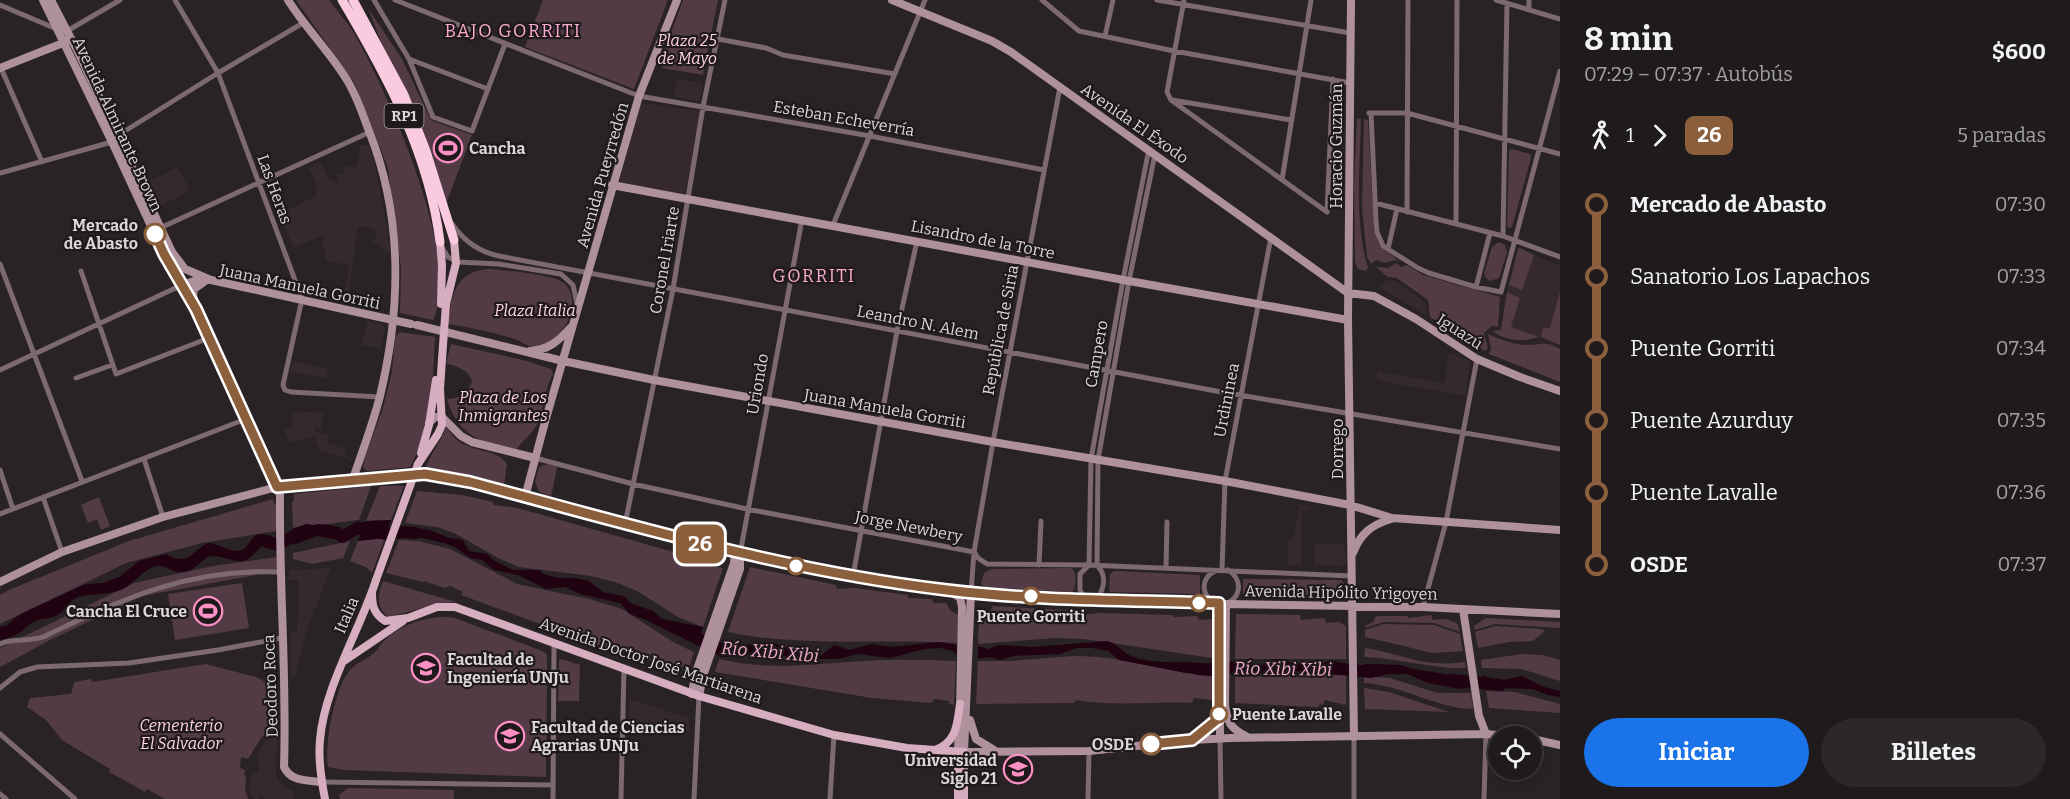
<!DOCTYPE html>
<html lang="es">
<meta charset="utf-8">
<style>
body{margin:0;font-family:Bitter,serif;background:#2c2729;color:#f1f3f6;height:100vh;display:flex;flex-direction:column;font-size:22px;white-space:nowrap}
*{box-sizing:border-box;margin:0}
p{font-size:20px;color:#a1a1a3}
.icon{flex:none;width:33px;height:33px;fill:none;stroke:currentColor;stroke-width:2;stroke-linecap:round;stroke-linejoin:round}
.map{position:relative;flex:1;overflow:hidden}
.panel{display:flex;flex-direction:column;background:#1f1a1c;width:510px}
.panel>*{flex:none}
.badge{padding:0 12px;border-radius:9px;font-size:21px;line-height:39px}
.controls{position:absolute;left:1488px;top:726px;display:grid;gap:12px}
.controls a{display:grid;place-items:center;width:54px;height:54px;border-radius:50%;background:#1f1a1c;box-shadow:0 3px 9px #0003,0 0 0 2px #3c383b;font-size:30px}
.map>.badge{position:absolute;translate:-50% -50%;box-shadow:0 0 0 3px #fff}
.legs{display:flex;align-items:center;gap:9px;height:66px;padding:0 24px;font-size:20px}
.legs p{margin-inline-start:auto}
.head{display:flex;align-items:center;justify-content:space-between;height:102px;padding:0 24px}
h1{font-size:33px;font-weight:700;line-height:45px}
.primary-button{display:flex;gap:12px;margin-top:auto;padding:12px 24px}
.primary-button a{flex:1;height:69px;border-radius:36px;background:#1a73e8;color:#fff;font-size:24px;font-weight:700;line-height:69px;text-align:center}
.primary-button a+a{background:#2c2729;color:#f1f3f6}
ul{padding:0 24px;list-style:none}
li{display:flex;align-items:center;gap:21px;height:72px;font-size:22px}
li i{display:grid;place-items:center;width:9px;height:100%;margin:0 8px;background:currentColor}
li i::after{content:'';width:15px;height:15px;margin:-8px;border:4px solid;border-radius:50%;background:#1f1a1c}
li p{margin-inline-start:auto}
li:first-child i{background:linear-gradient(#0000 50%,currentColor 0)}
li:last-child i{background:linear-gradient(currentColor 50%,#0000 0)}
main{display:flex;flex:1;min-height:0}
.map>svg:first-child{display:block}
.built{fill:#35292e}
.green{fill:#533b46}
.water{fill:#200211}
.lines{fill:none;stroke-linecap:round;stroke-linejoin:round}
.river{stroke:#200211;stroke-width:12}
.street{stroke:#7d6971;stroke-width:5}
.secondary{stroke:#af909d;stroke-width:8}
.primary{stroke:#d6aebf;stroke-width:8}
.highway{stroke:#facade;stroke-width:9}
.primary-bridge{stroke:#d6aebf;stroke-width:8}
.line-1-casing{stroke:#fff;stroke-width:14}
.line-1{stroke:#8b5e3c;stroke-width:9}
.stop-1-dot{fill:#fff;stroke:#8b5e3c;stroke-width:3}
.labels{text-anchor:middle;stroke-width:4.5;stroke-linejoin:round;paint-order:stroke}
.shield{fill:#1f191c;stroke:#a39ea0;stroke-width:1.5}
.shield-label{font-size:15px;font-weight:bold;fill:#dbd7d9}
.park-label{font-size:16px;font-style:italic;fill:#fdd2e4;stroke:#1f191c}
.street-label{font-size:16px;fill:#dbd7d9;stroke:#1f191c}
.poi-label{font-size:16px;font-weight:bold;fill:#dbd7d9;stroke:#1f191c;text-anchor:start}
.stop-label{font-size:16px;font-weight:bold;fill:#dbd7d9;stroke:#1f191c;text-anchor:end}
.neighbourhood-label{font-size:18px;letter-spacing:1.5px;fill:#f8abce;stroke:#1f191c}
.water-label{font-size:18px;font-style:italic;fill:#f1abca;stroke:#1f191c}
</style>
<main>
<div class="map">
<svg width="1560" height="799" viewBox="0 0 1560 799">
<rect width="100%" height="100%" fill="#292325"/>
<path class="built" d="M680,80l21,2 2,7 -4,12 -25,-4 3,-16z
M641,103l59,8 -15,83 -66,-11z
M360,145h9l6,20 12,62 3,25 -6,1 -3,-7 -9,-3 1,-3 3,-1 -1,-10 -17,-3 -10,72 -4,-1 5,-32 -23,-4 -4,-25 -29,12 -13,-35 37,-17 -2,-15 -7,-13 13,-6 9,19 9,1 -3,-8h9l-4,-8 16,1z
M178,167l12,24 -32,16 -12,-24z
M1520,248l40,18v79l-50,-18 -8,-5 5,-30 11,-43z
M1387,280l8,1 30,21 2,14 -47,-28z
M368,321l15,3 2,5 -4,19 -19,-3z
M1449,352l20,9 1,4 -5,31 -89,-16 2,-8 66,11z
M292,361l36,8 -2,10 -36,-8z
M293,411l30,2 -2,17 -6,-2 -1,3 15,4 -2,8 19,6 -2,6 8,3 -1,2 -31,-10 -6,-13 -23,6 -8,-15h8z
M1300,504l15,5 -13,1 -1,55h-13v-26h5z
M1314,544h30l2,20 -3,2 -29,-1z
M331,568l-25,65 -11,43h-4l-1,-43 7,-1v-13l2,-1 -1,-38h-9v-10z
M629,699l60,19v13l-60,1z
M277,735l-1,42 8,11 10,3 1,6 -4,2h-26l-5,-3 -2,3h-4l-5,-10v-6l4,-12 4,2 3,-10 -4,-2 3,-10 7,-11z"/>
<path class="green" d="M296,0h33c8,11 18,22 25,33 33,58 109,225 79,287l-33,-7 1,-45 -13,-100 -33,-84z
M543,0h125l-34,89 -109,-42z
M683,0h35l-15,75 -41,-7 -1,-8z
M368,8l34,51 29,61 41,15 -25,66v14z
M1357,118l4,1c-1,49 -7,101 7,149l-3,3 -7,-2 -3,-7 -1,-79z
M1364,119l4,1 6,111 6,16 21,15 -5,-2 -11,3 -9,-3 -5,4 -4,-7 -5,-49z
M1512,149l18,5 1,4 -19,69 -2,1 -3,-2 2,-75z
M1499,242l6,3 2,8 -8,25 -9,3 -4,-3 -2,-5 8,-26z
M1520,248l14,7 -12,35 -13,-5 9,-36z
M1396,263l5,4 6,-2 16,10 77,22 -2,30 -6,-1 -8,7 4,15 -3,3 -55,-34 -2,-17 -31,-22 -9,-1 -12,-10 12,1z
M492,269c15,2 61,5 72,14 21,19 -2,61 -27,64 -9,1 -17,-7 -25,-9 -21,-6 -43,-11 -64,-14 3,-29 8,-55 44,-55z
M1507,292l13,6 -9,29 28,10c-17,5 -33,4 -47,-6l9,-1z
M1560,292v53l-19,-8 2,-9h7z
M399,332l36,5c-2,44 -3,91 -25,130l-44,4 -3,-4 2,-10 18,-49 9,-36 3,-34z
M1488,334c13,6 24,10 38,11 17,0 17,-5 34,4v33l-71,-28 2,-6z
M451,344l72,16 28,9 2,5c-8,14 -8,28 -13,43 -3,14 -16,21 -23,32 -36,-6 -59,-13 -70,-50 13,0 20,-5 25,-17 -3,-13 -15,-15 -26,-19z
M446,427c6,8 12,16 22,19 13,6 30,5 39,18l-3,21 -78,-17c4,-15 15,-25 20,-41z
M547,464l10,3 -6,30 -12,-5 -4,-10 4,-15z
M371,486l-12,34 -66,8 -1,-26 2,-1v-7z
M380,486h24l-13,34 -25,1z
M417,491l45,4 31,7v3l19,2 20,5 152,43 1,2 23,4v5l15,2 -20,59 -25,-10 -41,-26 -19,-8 -27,-7 -72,-9 -19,-8 -46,-26 -17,-6 -32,-4z
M99,497l11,29 -9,4 -4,-11 -9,4 -7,-18z
M273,499l1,5 2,1v26l-74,12 -76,20 -126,61v-29l9,-5 120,-49z
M385,538l-13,35 -6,-6 -16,-6 8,-20z
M399,540l19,1 32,8 67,35 72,15 33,10 51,33 21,10 -5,16 -31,-4 -15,-6 -4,2 -178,-65 2,-3 -13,-6 -5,2 -21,-7 -1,1 -37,-9z
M350,541l-7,17 -31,6 -19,-5v-6z
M277,557v14l-135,25 -94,45 -48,26v-19l134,-65 79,-17z
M750,567l86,18 1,4 18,-1 53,7v3l24,1 1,4h13l5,8 7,4 -1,28c-76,-5 -154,5 -229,-11z
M1071,568c6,4 5,15 3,22l-3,2 -86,-5 -4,-3 3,-11 7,-4z
M1114,571l86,4v19l-90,-2 -1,-3 1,-15z
M1243,579l98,1 3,3 -1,12 -3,2 -97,-1z
M383,581l73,21 -19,2 -48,13c-14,-10 -11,-22 -6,-36z
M242,583l7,45 -74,12 -7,-46z
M993,606l86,5 1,4 19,-2 74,2 1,2 23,-1 2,4 14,-1 -1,39 -128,-19 -29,-1 -77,6 1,-27 9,-3z
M1236,614l64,1 1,5 23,-2 2,5 13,-1 7,4v33h-111z
M1431,615l2,5 13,-1 12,5 2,8 -26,-9 -50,-1 -19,6v-2l8,-4 3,-6h32v2z
M445,617l10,1 87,33 5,3 -1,123 -202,-7 -16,-3c-4,-22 7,-82 23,-98 7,-8 20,-11 26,-19 2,-2 3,-5 5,-7 15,-17 42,-26 63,-26z
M1486,618l74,4v6l-65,-4 -20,6 -1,-4z
M1384,624l50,1 26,9 3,17 -30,2 -68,-16v-7z
M1495,626l47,3 3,2 -12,10 -24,1 -31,6 -3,-16z
M1365,648c37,6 60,20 100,14l1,6c-35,1 -67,-10 -102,-11z
M1522,654l21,1 17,5v21l-38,-12 -40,-1 -1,-8z
M1073,656c47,-1 92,16 139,20v24l-18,-2 -2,5c-38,-2 -78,4 -116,-3l-2,3 -98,1 2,-43h33z
M562,659l18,6 -1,36h-21l1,-41z
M719,659c53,12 92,5 144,2 31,-2 62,-1 93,0l-2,44 -5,-1v-3l-14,-2 -4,4 -59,-5 -157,-26z
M206,664l50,13 22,12 -1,41 -8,2 -8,6 -13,21 -7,-2 -1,11 5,2 -1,5 2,1 -1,12 3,11h-83l-18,-10 -2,3 -36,-20 1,-3 -48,-29 -16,-20 -19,-13 3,-9 41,-4 3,-12 17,-3 1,3z
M1346,675v30l-21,-5 -2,5 -3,-1 -2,3 -83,-4v-26z
M1364,676l26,2 48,15h33l2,16c-38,-1 -71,-24 -109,-26z
M1364,688l25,4 60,20 -84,-3z
M1486,691l29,1 45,12v9l-71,-5z
M348,788l106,2v9h-114l-1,-4z"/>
<path class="water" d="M359,520l-8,19 -11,1 -23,-4 -24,9v-17l27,-4 16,2 9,4z
M391,520l-6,18 -27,3 8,-20z
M411,527l19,3 19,8 14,2 6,11 18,3 6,6 20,10h26l4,4 16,4h16l14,3 14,11 21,4 6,7 23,8 9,8 41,8 -5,16c-20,-6 -36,-15 -54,-24 -5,-2 -10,-3 -14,-5 -4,-3 -5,-7 -10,-11l-40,-9 -15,-7 -19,2 -28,-14 -24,-5 -12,-10 -12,-2 -15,-11 -11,-4 -30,-7h-14l2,-6z
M258,534l12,1 7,5v11l-16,-5c-21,27 -25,10 -51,10 -10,5 -15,15 -27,16 -12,1 -19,-10 -30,-5 -12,5 -19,16 -30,22 -15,7 -40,4 -49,10 -6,4 -10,12 -16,16 -7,4 -15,3 -22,6 -8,2 -12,10 -19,13 -5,3 -11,4 -17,6v-13l7,-2 11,-9 11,-6 57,-26 17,-1 16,-6 20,-16 27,-7c23,13 24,-2 42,-11 12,0 28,14 37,5 5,-5 6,-10 13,-14z
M1107,641c9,1 15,11 24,15 27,11 55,2 81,10v10l-26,-3 -67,-13 -11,-9 -16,-3h-15l-17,6 -47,2 -13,4 -11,-3 -11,2v-13l10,3 11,-4 35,2z
M734,642l7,3 34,-2 15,7 15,-4 9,7 8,2 12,-10 16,5 21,-6 22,3 45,-5 15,2 4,2 -1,9 -3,-4 -12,-3 -17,1 -34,9 -32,-4 -20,5h-38l-38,-7 -32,4 -9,-1 2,-8z
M1275,659l11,1 8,5 12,-4 12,3 16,-3 12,3v8l-33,-2 -20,2 -11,-2 -22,4 -19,-4h-6v-9l25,5z
M1364,664l38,1 11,4 32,5 11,4 12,-1 2,11 -12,1 -30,-6 -21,-9 -43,1z
M1483,675l15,6 24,-5 22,11 16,4v6l-12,-2 -16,-6 -46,-1z"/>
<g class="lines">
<path class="river" d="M342,537l14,-8 7,-1 22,6 20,-2 11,1
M269,543c15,3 24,-10 39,-13
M686,633l38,18 12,-1
M1331,668l40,4 9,-2
M1198,669c18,2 34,-5 51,0
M1452,680l48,5"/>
<path class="street" d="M175,0l43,73 84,226 -19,86 2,5 6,2 89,5
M374,0l35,59 24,58 39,14 33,-87
M395,0l244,96 231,40 174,34
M1042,0l37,31 95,20 176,32
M1157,0l193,33
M1184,0l-17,92 4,8 156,112
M1496,0l64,19
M0,5l59,25 8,1 53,-31
M1529,10v-10
M1105,36l8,-36
M718,39l48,9 17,7 112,19
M409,59l79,30
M1,68l41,94
M1172,100l119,20
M1369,113h38l153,41
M1371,113l5,108 1,11 6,14 35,22 11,5 47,14 25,5 59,-221
M0,173l112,-31 5,-6 101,-63 85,-50
M1282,180l29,-180
M1375,203l128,33 57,21
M1327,212l6,-133
M1407,212l1,-212
M452,224c12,17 27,28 47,32l717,135 344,58
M1456,224l1,-224
M833,225l92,-225
M160,228l210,-96
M1503,236l4,-233
M443,249l5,8 10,5 41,2 62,10 12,11 4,19
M1388,249l9,-40
M0,264l82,217
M81,271l35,103 93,-36
M1476,287l14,-54
M0,370l182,-85
M76,378l36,-13
M535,458l98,26 114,25 227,43 4,6 9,6 102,1 263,11
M144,459l19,58
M0,470l13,39
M43,497l19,55
M0,514l246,-95
M625,524l48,-235 30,-182 22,-107
M740,554l62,-335
M1039,565l2,-44
M1089,565l2,-106 32,-179 26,-131
M1097,565l1,-105 31,-179 26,-127
M1097,565c10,11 8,22 0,34
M1166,568l1,-46
M1222,570l3,-89 46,-244
M853,576l44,-245 20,-90
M971,592l3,-40 19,-110 67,-355
M1084,598l-4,-8v-16l9,-9
M1215,602c-15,-6 -14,-24 0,-31
M1228,603c14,-8 14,-24 0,-33
M1423,607l23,-85 31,-163
M0,644c13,-6 29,-2 43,-7 82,-39 145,-69 238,-65
M0,688l20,-16 17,-5 92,-4 89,-13 64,-12
M0,734l75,65
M1220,738l1,61
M322,782l231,3
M0,794l6,5
M553,799l1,-155
M621,799l3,-130
M694,799l5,-103
M830,799l4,-64
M1088,799l1,-48
M1354,799v-62
M1484,799l2,-65"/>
<path class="secondary" d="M43,0l69,142 52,112 32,55 81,178 3,8c-1,91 7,181 4,272 7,15 23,13 38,15
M51,0l27,52 94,200 13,17 26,11
M288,0c17,27 40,50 57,77 11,16 17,36 24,54 34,85 32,178 11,265 -7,28 -18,56 -27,83
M892,0l100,41 19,11 337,241
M1351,0l-3,320 6,417
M0,68l68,-27
M612,185l517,96 219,39
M182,285l15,-5h14l200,44
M1348,293l26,3 42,23 61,40 43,18 40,14
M195,304l-2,-9 1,-6 10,-7
M417,325l146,36 91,19 339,62 232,39 125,24 42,13 168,12
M530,351c18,-1 29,-10 40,-23
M429,423l6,-6h7l19,19 11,6 63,16
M525,497l20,-75 94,-326 38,-96
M1353,553c7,-19 18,-28 38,-34
M0,582l62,-30 101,-35 114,-30 148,-13 45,8 270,72 113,22 94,14 111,8 168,6 197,3 137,7
M951,592l9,6 2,9 -2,103
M971,592l-7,160 125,-1 103,-11 39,-2 255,-4 20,2
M1219,603l1,135
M1226,604l-1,101c2,17 6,24 21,31
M1463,609l16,107 7,18
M692,694l3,-19 39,-112 1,-10
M699,696l4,-20 37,-107v-15
M970,720l6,19 18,11
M1532,739l28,6
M1193,740l26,-22
M958,752l1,-30"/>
<path class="primary" d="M440,242l2,23 -1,39
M446,304l10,-41 -2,-23
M421,453l8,-28 7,-45
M418,464l20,-30 4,-9 -2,-36 2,-30
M372,592c0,13 1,21 13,29l23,-3 29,-11h18l244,89 135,39 73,13 57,4v47
M344,661l59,-40
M935,750c22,-8 22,-26 25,-46
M325,799c-4,-20 -7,-39 -5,-59 4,-52 40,-110 56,-160
M958,799v-47"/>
<path class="highway" d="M342,0c45,76 87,153 98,242
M353,0l51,95 22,56 28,89"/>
<path class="primary-bridge" d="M442,359l4,-55
M376,580l42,-116"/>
</g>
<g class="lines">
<g class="line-1-casing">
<path id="line-1" d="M155,234l9,20 32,55 81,178 148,-13 45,8c158,42 314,89 477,108 90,11 181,10 272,13v115l-27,22 -41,4"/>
</g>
<use href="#line-1" class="line-1"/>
</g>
<defs>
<g id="stadium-ring" transform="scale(1.5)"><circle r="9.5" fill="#1f191c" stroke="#fc8fc3" stroke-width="1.5"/><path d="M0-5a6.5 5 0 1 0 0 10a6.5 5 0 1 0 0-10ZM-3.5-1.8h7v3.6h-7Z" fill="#fc8fc3"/></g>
<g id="university-ring" transform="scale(1.5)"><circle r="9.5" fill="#1f191c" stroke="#fc8fc3" stroke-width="1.5"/><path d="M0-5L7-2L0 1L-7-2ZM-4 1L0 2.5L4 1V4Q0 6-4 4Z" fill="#fc8fc3"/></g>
</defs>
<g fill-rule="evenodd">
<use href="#stadium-ring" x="448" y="148"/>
<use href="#stadium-ring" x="208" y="611"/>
<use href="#university-ring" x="426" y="668"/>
<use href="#university-ring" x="510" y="736"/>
<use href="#university-ring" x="1018" y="769"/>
</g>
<g class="stop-1-dot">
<circle cx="155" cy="234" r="10"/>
<circle cx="796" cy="566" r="8"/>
<circle cx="1031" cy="596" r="8"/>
<circle cx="1199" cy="603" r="8"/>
<circle cx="1219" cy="714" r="8"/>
<circle cx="1151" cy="744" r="10"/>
</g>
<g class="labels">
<rect class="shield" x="384.5" y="104" width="39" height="24" rx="4.5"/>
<g class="shield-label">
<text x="404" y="121">RP1</text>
</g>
<g class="park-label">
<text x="687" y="46">Plaza 25<tspan x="687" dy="18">de Mayo</tspan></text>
<text x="535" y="316">Plaza Italia</text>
<text x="503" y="403">Plaza de Los<tspan x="503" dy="18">Inmigrantes</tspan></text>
<text x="181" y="731">Cementerio<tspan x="181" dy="18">El Salvador</tspan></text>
</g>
<g class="street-label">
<text transform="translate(844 118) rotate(10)" y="6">Esteban Echeverría</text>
<text transform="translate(1135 123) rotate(35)" y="6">Avenida El Éxodo</text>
<text transform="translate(118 124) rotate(65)" y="6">Avenida Almirante Brown</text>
<text transform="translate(1336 146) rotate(-90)" y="6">Horacio Guzmán</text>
<text transform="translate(602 175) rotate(-74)" y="6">Avenida Pueyrredón</text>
<text transform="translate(275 189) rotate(70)" y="6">Las Heras</text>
<text transform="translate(983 239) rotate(11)" y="6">Lisandro de la Torre</text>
<text transform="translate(664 260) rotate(-80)" y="6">Coronel Iriarte</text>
<text transform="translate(300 286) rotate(12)" y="6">Juana Manuela Gorriti</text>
<text transform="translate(918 322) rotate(11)" y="6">Leandro N. Alem</text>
<text transform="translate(1000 330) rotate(-79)" y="6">República de Siria</text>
<text transform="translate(1460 331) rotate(33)" y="6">Iguazú</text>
<text transform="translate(1096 354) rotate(-80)" y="6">Campero</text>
<text transform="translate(757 384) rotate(-80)" y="6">Uriondo</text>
<text transform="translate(1226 400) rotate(-79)" y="6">Urdininea</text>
<text transform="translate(885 408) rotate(10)" y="6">Juana Manuela Gorriti</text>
<text transform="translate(1337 449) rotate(-90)" y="6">Dorrego</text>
<text transform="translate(909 526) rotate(11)" y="6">Jorge Newbery</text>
<text transform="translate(1341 592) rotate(1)" y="6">Avenida Hipólito Yrigoyen</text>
<text transform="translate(346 615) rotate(-67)" y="6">Italia</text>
<text transform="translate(651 660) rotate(19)" y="6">Avenida Doctor José Martiarena</text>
<text transform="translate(270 686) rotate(-92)" y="6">Deodoro Roca</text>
</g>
<g class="poi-label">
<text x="469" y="154">Cancha</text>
<text x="187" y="617" text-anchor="end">Cancha El Cruce</text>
<text x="447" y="665">Facultad de<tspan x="447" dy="18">Ingeniería UNJu</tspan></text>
<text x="531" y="733">Facultad de Ciencias<tspan x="531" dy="18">Agrarias UNJu</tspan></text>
<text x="997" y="766" text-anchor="end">Universidad<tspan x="997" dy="18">Siglo 21</tspan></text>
</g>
<g class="stop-label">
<text x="138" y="231">Mercado<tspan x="138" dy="18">de Abasto</tspan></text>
<text x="1031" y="622" text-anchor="middle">Puente Gorriti</text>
<text x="1232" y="720" text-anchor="start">Puente Lavalle</text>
<text x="1134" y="750">OSDE</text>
</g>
<g class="neighbourhood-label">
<text x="513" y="37">BAJO GORRITI</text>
<text x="814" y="282">GORRITI</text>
</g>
<g class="water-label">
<text transform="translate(770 652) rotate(5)" y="6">Río Xibi Xibi</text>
<text transform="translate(1283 669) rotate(1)" y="6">Río Xibi Xibi</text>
</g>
</g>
</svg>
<div class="controls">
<a><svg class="icon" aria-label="locate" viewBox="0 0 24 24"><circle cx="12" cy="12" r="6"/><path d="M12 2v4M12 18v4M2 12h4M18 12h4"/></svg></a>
</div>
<b class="badge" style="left:700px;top:544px;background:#8b5e3c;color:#fff">26</b>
</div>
<section class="panel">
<div class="head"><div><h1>8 min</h1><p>07:29 – 07:37 · Autobús</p></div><b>$600</b></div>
<div class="legs"><svg class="icon" aria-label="walk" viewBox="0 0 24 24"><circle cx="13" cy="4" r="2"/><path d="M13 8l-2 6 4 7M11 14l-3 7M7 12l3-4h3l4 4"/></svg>1<svg class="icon" aria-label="forward" viewBox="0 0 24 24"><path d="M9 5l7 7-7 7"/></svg><b class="badge" style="background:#8b5e3c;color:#fff">26</b><p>5 paradas</p></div>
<ul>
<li><i style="color:#8b5e3c"></i><b>Mercado de Abasto</b><p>07:30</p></li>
<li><i style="color:#8b5e3c"></i><span>Sanatorio Los Lapachos</span><p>07:33</p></li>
<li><i style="color:#8b5e3c"></i><span>Puente Gorriti</span><p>07:34</p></li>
<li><i style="color:#8b5e3c"></i><span>Puente Azurduy</span><p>07:35</p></li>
<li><i style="color:#8b5e3c"></i><span>Puente Lavalle</span><p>07:36</p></li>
<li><i style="color:#8b5e3c"></i><b>OSDE</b><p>07:37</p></li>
</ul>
<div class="primary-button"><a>Iniciar</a><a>Billetes</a></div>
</section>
</main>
